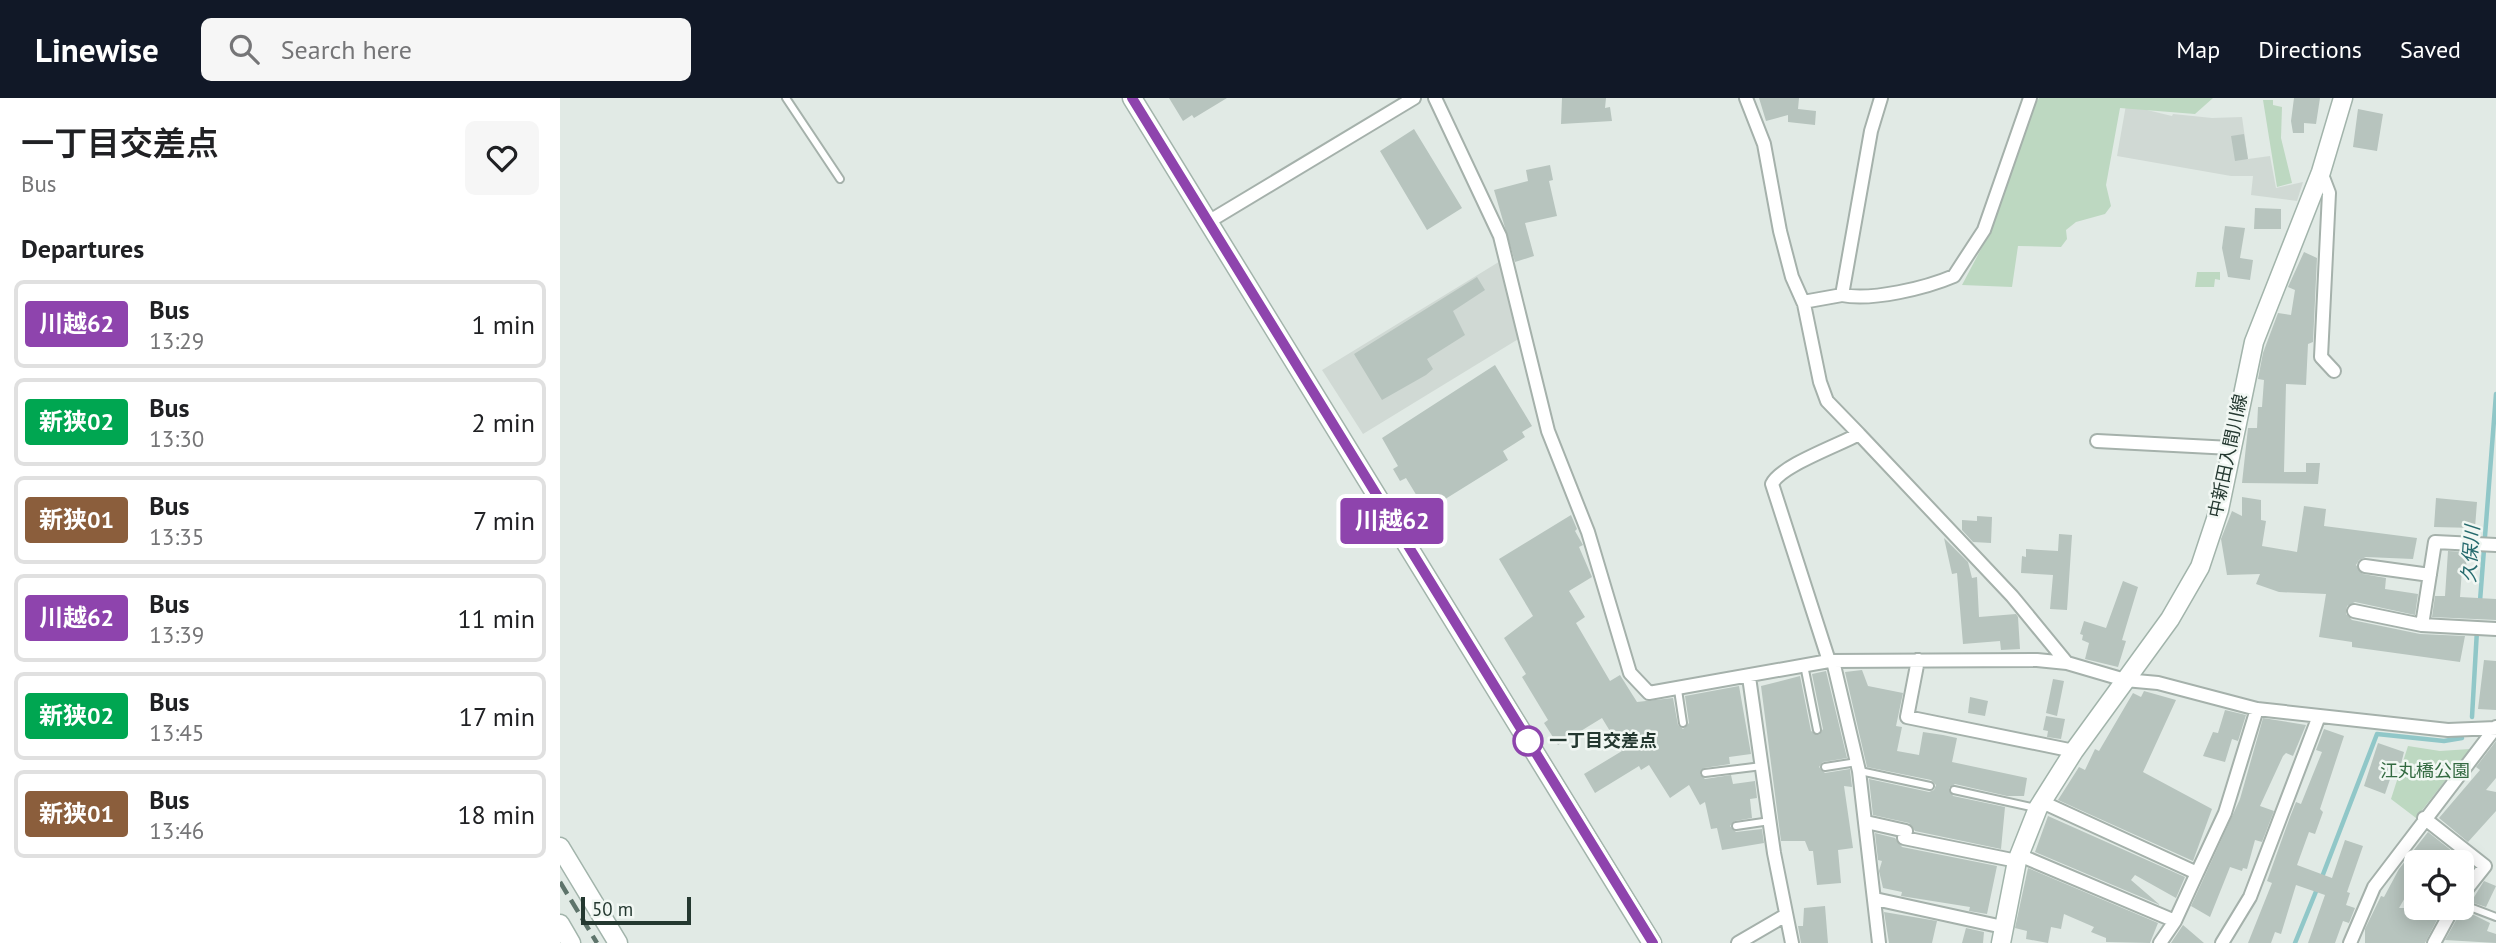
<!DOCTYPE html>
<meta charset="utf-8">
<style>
body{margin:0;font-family:"PT Sans","Noto Sans JP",sans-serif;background:#f6f6f6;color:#202124;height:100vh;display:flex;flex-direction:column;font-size:26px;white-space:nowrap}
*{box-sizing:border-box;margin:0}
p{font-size:23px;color:#757577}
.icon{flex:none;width:38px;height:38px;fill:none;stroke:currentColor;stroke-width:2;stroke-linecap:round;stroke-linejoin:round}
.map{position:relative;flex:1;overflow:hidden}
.panel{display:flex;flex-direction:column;background:#fff;width:560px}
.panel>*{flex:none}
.badge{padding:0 14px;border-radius:5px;font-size:24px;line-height:46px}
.controls{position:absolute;left:1844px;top:752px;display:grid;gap:14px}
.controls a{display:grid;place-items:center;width:70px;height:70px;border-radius:10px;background:#fff;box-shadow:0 4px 18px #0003;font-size:35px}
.scale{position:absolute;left:21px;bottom:18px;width:110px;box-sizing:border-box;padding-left:7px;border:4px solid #243830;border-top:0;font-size:19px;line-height:24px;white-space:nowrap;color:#243830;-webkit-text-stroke:5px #f1f7f3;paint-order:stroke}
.map>.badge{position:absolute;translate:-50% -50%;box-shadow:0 0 0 4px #fff}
h2{padding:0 21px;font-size:26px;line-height:63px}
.round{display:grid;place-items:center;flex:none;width:74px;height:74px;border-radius:10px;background:#f6f6f6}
.headline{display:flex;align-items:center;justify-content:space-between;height:119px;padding:0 21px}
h1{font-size:33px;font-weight:600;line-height:52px}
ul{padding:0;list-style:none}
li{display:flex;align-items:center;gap:21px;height:88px;margin:0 14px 10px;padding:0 7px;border:4px solid #e0e0e0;border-radius:10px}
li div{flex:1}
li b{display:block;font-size:26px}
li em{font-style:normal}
li .badge{min-width:77px;font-weight:700;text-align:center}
header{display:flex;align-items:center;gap:42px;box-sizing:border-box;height:98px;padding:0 35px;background:#111827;color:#fff}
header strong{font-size:33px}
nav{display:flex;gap:38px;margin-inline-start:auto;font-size:24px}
.search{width:490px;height:63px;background:#f6f6f6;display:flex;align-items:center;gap:18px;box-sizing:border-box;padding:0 24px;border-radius:10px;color:#757577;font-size:26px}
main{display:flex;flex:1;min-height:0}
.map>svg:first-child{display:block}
.built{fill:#d0d9d4}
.green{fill:#bdd8c1}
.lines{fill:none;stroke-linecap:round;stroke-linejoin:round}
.stream{stroke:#90c7c8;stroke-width:4.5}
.building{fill:#b7c4be}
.lane-casing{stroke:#a5b1ab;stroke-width:10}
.street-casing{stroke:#a5b1ab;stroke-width:16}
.secondary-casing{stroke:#a2b4ab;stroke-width:21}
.lane{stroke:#fff;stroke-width:6}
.street{stroke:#fff;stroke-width:12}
.secondary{stroke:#fff;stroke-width:18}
.rail{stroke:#5e746b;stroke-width:4.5;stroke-dasharray:14 7;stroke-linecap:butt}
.line-casing{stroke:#fff;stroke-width:16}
.line{stroke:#8e44ad;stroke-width:10}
.stop-dot{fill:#fff;stroke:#8e44ad;stroke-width:3.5}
.labels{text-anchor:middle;stroke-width:5;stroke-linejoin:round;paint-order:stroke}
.street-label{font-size:18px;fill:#243830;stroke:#f1f7f3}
.stop-label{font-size:18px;font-weight:bold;fill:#243830;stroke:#f1f7f3;text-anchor:start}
.park-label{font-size:18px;fill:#336a41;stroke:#f1f7f3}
.water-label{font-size:19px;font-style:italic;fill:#256a6d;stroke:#f1f7f3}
</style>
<header>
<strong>Linewise</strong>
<div class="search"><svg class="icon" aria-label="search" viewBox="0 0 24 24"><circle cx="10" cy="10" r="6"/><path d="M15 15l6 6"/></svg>Search here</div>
<nav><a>Map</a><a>Directions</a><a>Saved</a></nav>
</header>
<main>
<section class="panel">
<div class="headline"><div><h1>一丁目交差点</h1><p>Bus</p></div><a class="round"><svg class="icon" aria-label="heart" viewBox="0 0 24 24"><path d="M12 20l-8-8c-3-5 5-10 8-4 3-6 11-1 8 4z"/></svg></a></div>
<h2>Departures</h2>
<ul>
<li><span class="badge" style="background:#8e44ad;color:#fff">川越62</span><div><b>Bus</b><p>13:29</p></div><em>1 min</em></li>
<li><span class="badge" style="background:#00a651;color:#fff">新狭02</span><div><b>Bus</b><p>13:30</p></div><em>2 min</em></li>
<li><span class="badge" style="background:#8b5e3c;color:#fff">新狭01</span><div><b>Bus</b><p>13:35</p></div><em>7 min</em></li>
<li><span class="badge" style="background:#8e44ad;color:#fff">川越62</span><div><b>Bus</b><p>13:39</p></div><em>11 min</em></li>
<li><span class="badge" style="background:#00a651;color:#fff">新狭02</span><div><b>Bus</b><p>13:45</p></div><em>17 min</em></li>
<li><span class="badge" style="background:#8b5e3c;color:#fff">新狭01</span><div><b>Bus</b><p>13:46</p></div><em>18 min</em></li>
</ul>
</section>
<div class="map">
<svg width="1936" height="845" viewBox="0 0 1936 845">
<rect width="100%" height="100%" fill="#e1eae5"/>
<path class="built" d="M1566,7l46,11 1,-2 39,4 30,-1 6,42 22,-3 6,32 27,-6 -6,19 -46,-6 2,-19h-22l-114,-20z
M942,162l18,78 -157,96 -41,-64z"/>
<path class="green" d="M1479,0h174l-18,16 -75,-6 -14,77 5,21 -6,8 -29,8 -10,8 1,9 -6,8 -43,-1 -6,41 -50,-2 28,-53 37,-114z
M1703,2h10v5l9,2 -1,31 11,45 -15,4z
M1637,174h23v8l-5,-1 -1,8h-19z
M1848,648l32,5 30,-2 -54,69 -25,-19z"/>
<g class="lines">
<path class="stream" d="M1920,503l16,-207
M1912,619l5,-87
M1762,779l55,-143 67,7 18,-3
M1735,845l22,-54"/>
</g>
<path class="building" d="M609,0h58l-33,20 -2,-3 -9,6z
M1002,0h44l-1,10 5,-1 2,14 -51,3z
M1199,0h40l-1,11 18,2 -1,14 -27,-3v-7l-22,6z
M1734,0h26l-4,26 -12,-1v10h-11l-2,-12z
M1798,11l25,5 -6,37 -24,-4z
M854,31l48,79 -35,22 -47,-79z
M1684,36l4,25 -13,2 -4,-25z
M990,67l3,15 -4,1 8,35 -32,7 9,33 -19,6 -21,-72 34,-9 -2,-11z
M1695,110l26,1v20h-27z
M1665,128l20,2 -5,30 13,2 -3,20 -22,-3 -6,-29z
M1744,154l13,6 -4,84 -5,2 -2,41 -20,-1 -2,88h22v-9h14l-2,21 -76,-1 6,-55h9l1,-21h4l2,-27 -6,-1 5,-26 15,-40 13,2 4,-25 -7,-3z
M917,179l8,13 -32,21 12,24 -38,24 6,10 -7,6 -44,25 -28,-46z
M935,267l37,61 -10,6 3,5 -22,14 5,9 -82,51 -20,-33 -6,3 -7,-12 5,-3 -16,-28z
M1682,399l19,3v20l5,1 -4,25 35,6 7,-46 22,3 -2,17 93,12 -4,21 -47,-2 -7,3 -3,5 7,9 23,4 -1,11 33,5 -3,21 -60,-13 -8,4 -1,8 6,6 68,14 45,2 -5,26 -108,-15v-5l-33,-5 7,-43 -47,-2 -23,-8 4,-10 -33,1 -6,-36 11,-28 10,5z
M1876,400l41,4 -2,26 -41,-1z
M1011,417l6,14 -2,2 8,14 -4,2 13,30 -23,14 16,26 -9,6 34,58 10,-6 17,27 36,-4 5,27 5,4 6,-6 -4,-27 54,-10 12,68 -22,3 1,7 -26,4 -4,6 5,5 26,-4 2,9 22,-3 2,17 -7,1 2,19 -17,3 -5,5 6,6 26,-3 2,14 -42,7 -5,-22 -6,1 -6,-27 -5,3 -11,-20 -19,13 -21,-33 -8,5 -2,-4 -44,27 -11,-19 38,-23 -20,-33 -44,27 -14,-22 4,-3 -26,-43 4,-3 -22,-36 29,-22 -34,-57z
M1417,418l15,1 -1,26 -18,-1 -11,-12v-10l15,1z
M1499,436l13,1 -5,75 -17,-1 3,-34 -32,-2 1,-17 4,1v-8l32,2z
M1384,440l24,24 4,16 5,-1 2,40 37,-3 2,3 2,32 -19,1 -1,-9 -37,3 -6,-71 -5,1z
M1888,453l19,1 -1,17h-4l-2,28 36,2v21l-64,-3 3,-21h10z
M1563,483l15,6 -16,53 4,1 -8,26 -33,-8 4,-16 -7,-3 1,-5 -3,-1 4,-13 22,7z
M1924,562l12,1v49l-18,-1z
M1302,572l6,16 35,7 -7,33 6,1 -5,24 22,4 4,-23 20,3 14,3 -5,24 75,16 -3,18h-17l-52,-12 -6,4 4,8 52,11 -4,42 -86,-18 -6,-8 -36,-8 -4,-36 60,13 5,-2 2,-5 -5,-5 -64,-13 -22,-95z
M1266,573l21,87 -24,4 -4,5 6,6 25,-4 2,18 -8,-1 9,62 -15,2 3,33 -24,2 -4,-34h-4l-4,-10h-24l-20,-155 39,-10 11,55 8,4 4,-6 -11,-55z
M1493,581l11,2 -7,35 -11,-3z
M1584,593l32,9 -33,72 69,37 -19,52 -135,-61 21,-33 6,3 10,-21 4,2 34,-58 8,4z
M1410,599l18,4 -3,15 -17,-3z
M1665,612l21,5 -8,26 -6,-2 -7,23 -22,-6 10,-24 5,1z
M1486,618l19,3 -4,20 -14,-2 1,-6 -5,-1z
M1703,620l43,7 -13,31 -7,-3 -3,3 -23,50 14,5 -12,31 -7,-2 -8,29 -4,-1 -1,3 -12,-4 -20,50 -19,-11 49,-107z
M1764,631l20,7 -24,73 3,3 -8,22 -6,-2 -12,33 35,13 13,-38 18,6 -16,46 3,1 -4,12 9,3 -6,15 -6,-2 -8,22h-27l17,-48 -29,-10 -15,49 -6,-2 -4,11h-23l24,-60 -5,-2 23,-64 6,-15 5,2 21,-52 -6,-2z
M1936,643v37l-10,12 10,2v19l-28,31 -29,-24 41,-48 -4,-3z
M1818,645l26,9 -3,12 -5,-2 -11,32 -21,-8z
M1488,718l137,61 -9,21 -41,-23 -4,5 29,25 -125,-53z
M1868,734l29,23 -3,4 -37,1v17l-18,31h26l15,6 -15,29h-60v-14l16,-33 3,1 15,-28z
M1315,735l20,5 7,9 95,19 -10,48 -18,-3 1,-4 -69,-11 1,-4 -19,-4 -4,-17 3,-10 -4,-1z
M1468,770l130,55 -8,20 -44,-1v-4l-15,-6 3,-5 -30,-13 -3,15 -10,-2 -3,16 -22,-4 1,-8 -12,-3z
M1924,783l12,5 -10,21 -15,-5z
M1265,808l3,37h-27l-3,-17h5l1,-18z
M1324,814l53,9 -5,22h-43z
M1908,814l22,11 -3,8 9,3v9l-51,-3 14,-25 7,2z
M1623,827l21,18h-33z
M1406,830l18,4 -1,11h-21z"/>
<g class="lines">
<g class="lane-casing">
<path id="lane" d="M226,0l54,81
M1244,567l13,65
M1118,592l5,33
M1265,669l32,-5
M1300,673l70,15
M1145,675l57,-7
M1394,692l82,18
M1176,728l34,-5
M1902,806l34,13"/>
</g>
<g class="street-casing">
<path id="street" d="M875,0l65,138 48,195 40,101 42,141 19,20 180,-32 208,-1 30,3 58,17 33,3 99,26 191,21 48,-2
M1186,0l18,46 16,87 12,46 12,27 16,78 7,19 32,33c-20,11 -79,32 -87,50l57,177
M1761,74l8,21 -8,164 13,14
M648,124l206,-124
M1282,197c30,6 84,-7 112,-19l30,-46 46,-132
M1243,204l39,-7 29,-164 10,-33
M1299,336l153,162 55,67
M1537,343l134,7
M1805,468l65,9
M1794,513l68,14 74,4
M1862,527l13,-83 61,3
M1358,562l-11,57 167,34
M1273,563l26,110 20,172
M1189,579l25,176 18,90
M1482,704l155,71 -22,48 -15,22
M1864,720l61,48 -23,29
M1306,724l40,9 -2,7 113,23
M1459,757l156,66
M1637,775l28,-60 32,-104
M1315,801l128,28
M1178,845l48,-28
M1662,845l28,-46 69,-181
M1790,845l24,-56 122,-160
M1874,845l19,-35"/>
</g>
<g class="secondary-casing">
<path id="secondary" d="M572,0l520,845
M0,749l58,96
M0,826l11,19
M1441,845l16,-82 21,-53 36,-57 96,-132 30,-52 19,-57 35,-168 67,-170 22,-74"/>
</g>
<use href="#lane" class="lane"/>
<use href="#street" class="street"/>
<use href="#secondary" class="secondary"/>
<path class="rail" d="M0,784l37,61"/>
</g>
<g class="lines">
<g class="line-casing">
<path id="line" d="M572,0l521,845"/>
</g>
<use href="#line" class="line"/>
</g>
<circle class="stop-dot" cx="968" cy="643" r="14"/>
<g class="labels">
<g class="street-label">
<text transform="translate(1668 358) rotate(-78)" y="6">中新田入間川線</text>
</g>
<g class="stop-label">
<text x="989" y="649">一丁目交差点</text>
</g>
<g class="park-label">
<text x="1865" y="679">江丸橋公園</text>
</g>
<g class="water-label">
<text transform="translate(1910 456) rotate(-86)" y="7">久保川</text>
</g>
</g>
</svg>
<div class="controls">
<a><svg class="icon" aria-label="locate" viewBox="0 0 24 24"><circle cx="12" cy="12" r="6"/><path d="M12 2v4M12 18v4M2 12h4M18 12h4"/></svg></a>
</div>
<div class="scale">50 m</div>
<b class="badge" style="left:832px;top:423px;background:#8e44ad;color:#fff">川越62</b>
</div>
</main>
